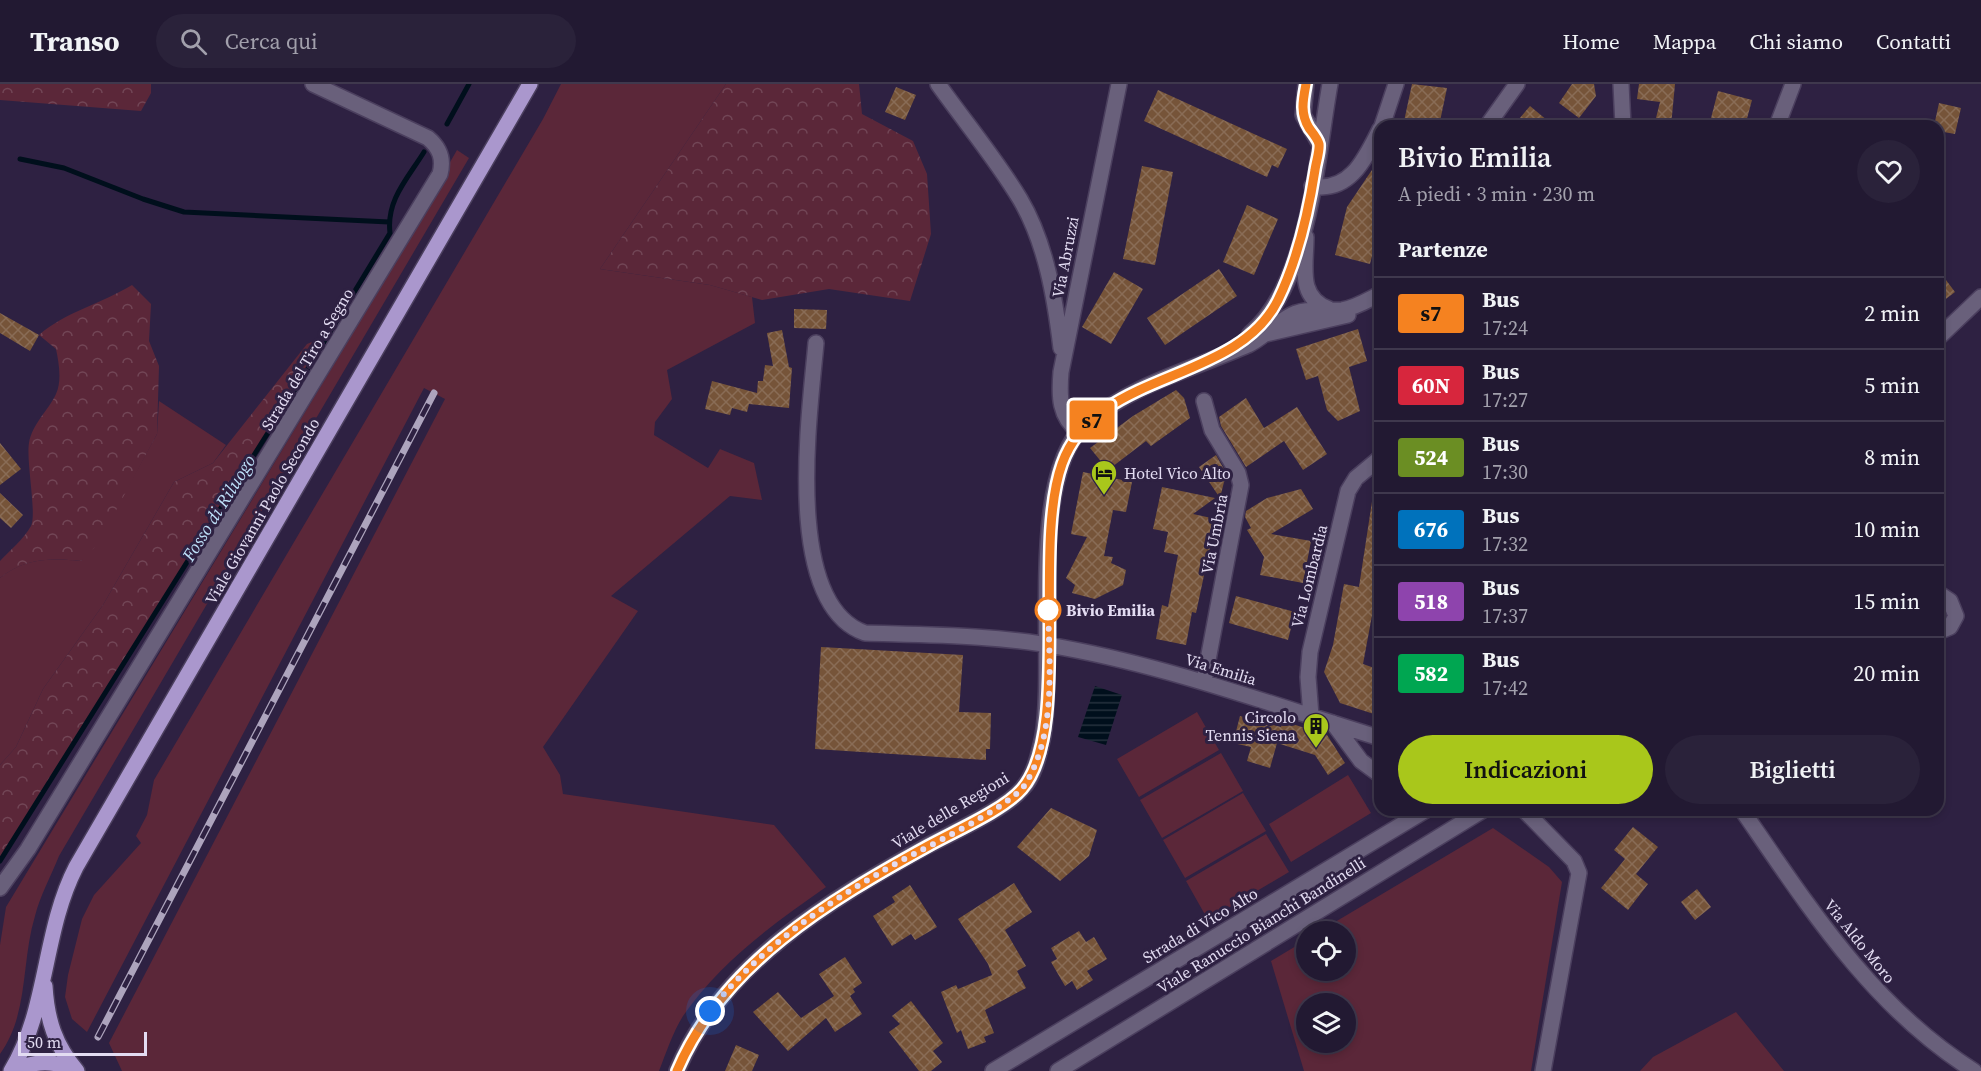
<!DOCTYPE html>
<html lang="it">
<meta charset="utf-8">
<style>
body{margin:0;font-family:"Source Serif 4",serif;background:#2a223a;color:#f1f3f6;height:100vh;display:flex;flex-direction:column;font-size:22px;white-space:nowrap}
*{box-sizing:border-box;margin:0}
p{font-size:20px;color:#a2a0ac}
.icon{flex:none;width:33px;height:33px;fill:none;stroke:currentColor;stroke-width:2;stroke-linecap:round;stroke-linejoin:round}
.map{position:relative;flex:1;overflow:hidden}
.details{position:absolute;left:1374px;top:36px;width:570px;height:696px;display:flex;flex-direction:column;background:#221932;border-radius:18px;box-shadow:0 3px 9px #0003,0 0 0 2px #3f384d}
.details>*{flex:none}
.badge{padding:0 12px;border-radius:4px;font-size:21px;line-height:39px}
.tools{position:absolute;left:1296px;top:837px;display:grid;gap:12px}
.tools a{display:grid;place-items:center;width:60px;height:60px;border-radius:50%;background:#221932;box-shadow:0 3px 9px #0003,0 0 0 2px #3f384d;font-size:30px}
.scale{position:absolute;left:18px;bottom:15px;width:129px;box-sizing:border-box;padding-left:6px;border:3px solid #e3dcf2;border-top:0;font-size:16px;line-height:21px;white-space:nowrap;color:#e3dcf2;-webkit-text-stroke:4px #2e2142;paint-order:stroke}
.you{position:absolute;width:30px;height:30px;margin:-15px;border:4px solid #fff;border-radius:50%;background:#1a73e8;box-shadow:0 0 0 9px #1a73e833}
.map>.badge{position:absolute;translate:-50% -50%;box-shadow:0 0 0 3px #fff}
h2{padding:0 24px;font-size:22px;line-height:54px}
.round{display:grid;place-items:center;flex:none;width:63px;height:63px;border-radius:32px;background:#2a223a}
.head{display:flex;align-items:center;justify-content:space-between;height:102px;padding:0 24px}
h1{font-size:28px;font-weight:600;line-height:45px}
.action{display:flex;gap:12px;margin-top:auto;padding:12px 24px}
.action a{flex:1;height:69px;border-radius:36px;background:#a9c71b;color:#111;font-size:24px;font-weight:600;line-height:69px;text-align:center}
.action a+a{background:#2a223a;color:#f1f3f6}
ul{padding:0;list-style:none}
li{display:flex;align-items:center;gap:18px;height:72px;padding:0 24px;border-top:2px solid #3f384d}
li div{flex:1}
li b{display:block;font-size:22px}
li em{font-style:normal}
li .badge{min-width:66px;font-weight:700;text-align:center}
header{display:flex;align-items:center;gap:36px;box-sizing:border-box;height:84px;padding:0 30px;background:#221932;border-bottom:2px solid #3f384d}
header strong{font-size:28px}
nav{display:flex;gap:33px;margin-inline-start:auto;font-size:21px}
.search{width:420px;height:54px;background:#2a223a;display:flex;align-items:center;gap:15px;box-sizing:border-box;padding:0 21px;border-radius:33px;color:#a2a0ac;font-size:22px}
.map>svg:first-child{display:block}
.green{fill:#5b2739;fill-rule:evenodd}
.forest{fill:url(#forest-crowns)}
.water{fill:url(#water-rules)}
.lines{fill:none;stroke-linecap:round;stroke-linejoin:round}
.stream{stroke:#000f1c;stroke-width:5}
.building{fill:url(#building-cross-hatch)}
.minor-casing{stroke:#4b3f5e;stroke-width:18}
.major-casing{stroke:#4b3f5e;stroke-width:18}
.minor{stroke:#69607b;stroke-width:15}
.major{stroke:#aa97cd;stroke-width:15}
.rail-casing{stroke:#ada4bd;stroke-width:7}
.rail{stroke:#2e2142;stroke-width:4.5;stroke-dasharray:14;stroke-linecap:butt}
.line-casing{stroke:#fff;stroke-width:14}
.line{stroke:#f58220;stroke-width:9}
.walk{stroke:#e3dcf2;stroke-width:6;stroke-dasharray:0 10.8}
.stop-dot{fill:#fff;stroke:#f58220;stroke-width:3}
.labels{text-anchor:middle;stroke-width:6;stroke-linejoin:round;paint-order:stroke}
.street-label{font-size:16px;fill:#e3dcf2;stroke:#2e2142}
.poi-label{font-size:16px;fill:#e3dcf2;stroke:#2e2142;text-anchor:start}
.stop-label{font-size:16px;font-weight:bold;fill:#e3dcf2;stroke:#2e2142;text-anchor:start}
.water-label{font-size:18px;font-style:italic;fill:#bddff8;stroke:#2e2142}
</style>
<header>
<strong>Transo</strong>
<div class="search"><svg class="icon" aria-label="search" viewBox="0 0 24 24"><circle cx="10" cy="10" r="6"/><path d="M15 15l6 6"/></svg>Cerca qui</div>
<nav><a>Home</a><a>Mappa</a><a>Chi siamo</a><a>Contatti</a></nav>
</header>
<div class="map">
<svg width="1981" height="987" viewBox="0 0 1981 987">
<defs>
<pattern id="forest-crowns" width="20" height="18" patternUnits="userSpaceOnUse" patternTransform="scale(1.5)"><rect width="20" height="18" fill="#5b2739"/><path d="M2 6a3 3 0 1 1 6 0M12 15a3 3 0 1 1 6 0" fill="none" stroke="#724656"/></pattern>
<pattern id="water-rules" width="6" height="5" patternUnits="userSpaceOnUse" patternTransform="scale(1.5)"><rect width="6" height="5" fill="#000f1c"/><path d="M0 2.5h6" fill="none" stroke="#25313d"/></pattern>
<pattern id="building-cross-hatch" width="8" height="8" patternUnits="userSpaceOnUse" patternTransform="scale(1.5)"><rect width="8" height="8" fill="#765439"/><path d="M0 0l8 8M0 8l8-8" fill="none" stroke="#896c56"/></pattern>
</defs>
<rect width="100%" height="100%" fill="#2e2142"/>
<path class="green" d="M561,0h165l-126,185 110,16 42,12 3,26 -88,47 5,29 -17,23 -1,13 54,33 12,-19 34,14 8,37 -32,-4 -119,100 27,15 -95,136 17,28 3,19 211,31 52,62c-53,37 -106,75 -143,129 -10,16 -17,37 -24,55h-537l-13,-28 336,-644 -21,-11 -337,644 -15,-13 -7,-22 3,-22 14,-56 12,-24 47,-52 -5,-7 11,-21 7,-35 389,-661z
M457,66l12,8 -410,698c-8,20 -19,40 -24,60 -14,46 -6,98 -35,138v-109l6,-38 336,-556z
M159,317l67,44 -13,18 -39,19 -71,123 -60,84 -27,58 -16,18v-187c24,-20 51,-20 81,-17l39,-60 37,-67z
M1197,628l22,38 -80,47 -22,-38z
M1221,669l22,38 -81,47 -22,-38z
M1348,691l23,38 -80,49 -22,-38z
M1243,709l23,38 -81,47 -22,-38z
M1493,744l56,39 13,15 -31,189h-227l-33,-110 35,-21v30h40v-38l-26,-1zM1306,920h40v38h-40z
M1266,750l23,38 -81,48 -22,-39z
M1736,928l48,59h-144l13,-14z"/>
<path class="forest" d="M0,0h151v9l-10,18 -141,-11z
M726,0h133l3,30 51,27 14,33 4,60 -21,67 -81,-12 -67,11 -52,-15 -110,-16z
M132,201l19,19 -2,37 10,25 -2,68 -59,110 -17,17c-30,-3 -56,-3 -81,17v-17c9,-10 24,-22 31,-35 6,-12 -5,-64 -2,-83 3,-19 19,-32 27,-49 6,-13 3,-31 0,-45l-17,-14c26,-23 64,-32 93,-50z
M329,251l-317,510 -12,16v-96l16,-18 27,-58 60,-84 71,-123 39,-19 94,-119z"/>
<path class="water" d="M1095,602l27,9 -16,50 -28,-8z"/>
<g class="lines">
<path class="stream" d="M447,40l22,-40
M20,75l44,9 79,31 41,13 205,10
M0,777l301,-481 89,-147c-4,-33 18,-55 34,-81"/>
</g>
<path class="building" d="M1412,0l35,4 -8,38h-36z
M1572,0h22l2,12 -17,22 -20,-15z
M1639,0h36l-4,42h-17l6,-24 -23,-3z
M896,3l20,8 -11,25 -20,-8z
M1158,6l129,59 -9,19 -6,-3 -5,12 -123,-56z
M1718,7l34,9 -7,26h-36z
M1939,19l22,5 -6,26 -17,-3v-5h-4z
M1530,22l24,20h-41z
M1380,74v66l-10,40 -35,-9 12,-48z
M1142,82l31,6 -18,93 -32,-6z
M1247,121l31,14 -24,56 -31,-13z
M1219,185l18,27 -72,49 -18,-27z
M1114,188l29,17 -32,55 -29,-17z
M1946,196l9,12 -17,13v-18z
M794,225l33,1 -1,19 -32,-1z
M0,229l39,22 -9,16 -30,-18z
M1358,245l9,32 -18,6 11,44 -22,10 -11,-11 -9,-34 -12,4 -10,-31z
M782,246l7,37 3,1 -3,40 -40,-4 -2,8 -15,-4 -2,7 -25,-6 7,-28 45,12 1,-12h5l2,-16 8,1 -6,-33z
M1176,306l8,8 6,20 -39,28 -5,-5 -38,29 -18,-22 43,-32z
M1246,314l18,30 33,-21 30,47 -24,16 -19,-29 -38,26 -25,-41 -2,-9z
M0,359l21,26 -21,16z
M1216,371l13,23 -5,4 -4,16 -21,-31z
M1083,388l49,10 -6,30 -13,-2 -9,46 9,1 -2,6 15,7 -3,15 -28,14 -23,-6 3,-8 -9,-7 21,-41 -16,-3z
M1162,403l53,11 -22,16 23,5 -20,94 -4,-1 -6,33 -30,-6 6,-34 6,2 10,-52 -14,-3 4,-20 -15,-3z
M1301,405l12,20 -42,25 40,7 -8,42 -43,-8 4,-18 -17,-27 4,-2 -6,-11 1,-6 21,-13z
M0,409l23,22 -12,13 -11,-10z
M1373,411l7,1v99l-4,-1 -13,70 17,6v46l-40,-13 -16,-31 9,-27 11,-61 15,3z
M1236,512l59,16 -7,28 -59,-17z
M821,563l142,8 -4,57 32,1 -1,36h-4v11l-171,-11z
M1240,632l41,11 2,-6 44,14 18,28 -17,12 -13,-20 -38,-12 -7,25 -23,-7 4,-14 -18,-4z
M1051,724l46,22 -8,26 -29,25 -43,-34z
M1633,743l25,20 -22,27 12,10 -20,26 -27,-22 24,-29 -11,-9z
M1014,799l18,29 -27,18 21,36 -9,5 9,17 -41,22 9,23 -10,4 2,5 -18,7 -7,-19 -4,3 -16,-41 15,-7 2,4 34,-14 -4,-11 -30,-45z
M910,801l27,42 -22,13 -4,-6 -19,12 -19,-30 22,-14 -3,-5z
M1697,805l14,18 -16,13 -14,-18z
M1079,847l7,11 8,-5 13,22 -20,12 6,9 -16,10 -5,-9 -7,5 -14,-24 6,-3 -6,-11z
M845,873l17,26 -9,6 2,3 -5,4 12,18 -27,18 -9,-14 -38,33 -35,-39 25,-20 23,26 33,-22 -15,-22z
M911,917l32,42 -10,8 9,11 -11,9h-12l-30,-39 11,-8 -8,-8z
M736,961l23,10 -7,16h-27z"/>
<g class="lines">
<g class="minor-casing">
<path id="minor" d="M938,0c27,38 58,75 82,115 26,44 35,99 41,149
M1306,0l-3,31 16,28
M1621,0l2,42
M1382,42l14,-42
M1487,42l30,-42
M1777,42l16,-42
M1312,102c38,7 53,-27 68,-57
M1306,153c0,29 -9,60 23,72
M1250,250c59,-49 67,-178 80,-250
M1266,250l82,-19
M1938,254l43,-41
M816,259c-6,68 -34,261 49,290 67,2 134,2 200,15 108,20 211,58 315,90
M1079,348c-20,-15 -20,-36 -18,-60l58,-288
M1938,509l12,8 6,15 -6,11 -12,5
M1204,597l37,-196 -3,-12 -26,-43 -8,-29
M1311,632l-3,-39 2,-25 38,-161 8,-13 24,-20
M1333,639l28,38 19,14
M1524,726l50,51 5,12 -36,198
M1742,726c67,97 130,197 232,261
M0,804l28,-39 412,-675c4,-15 0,-26 -12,-36l-115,-54
M677,987c44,-107 153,-171 250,-225 26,-14 77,-36 95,-57 13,-14 17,-35 21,-53 13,-78 -17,-259 43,-312 46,-40 107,-55 162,-79 17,-8 30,-25 48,-32 15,-5 31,-2 46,-3 13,-2 26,-10 38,-16
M993,987l433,-261
M1058,987l425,-261"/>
</g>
<g class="major-casing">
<path id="major" d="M45,902c2,34 10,59 32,85
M11,987c37,-61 32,-140 65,-204l454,-783
M16,987c18,-11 40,-11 58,0"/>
</g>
<use href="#minor" class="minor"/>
<use href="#major" class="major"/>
<g class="rail-casing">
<path id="rail" d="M98,953l336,-644"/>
</g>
<use href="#rail" class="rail"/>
</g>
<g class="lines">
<g class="line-casing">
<path id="line" d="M677,987c45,-107 153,-171 251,-225 25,-14 76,-36 94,-57 50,-58 10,-241 40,-325 33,-95 174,-79 216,-164 20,-41 30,-85 37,-130 1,-8 5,-19 4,-26 -1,-5 -7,-12 -10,-16 -9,-15 -6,-28 -3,-44"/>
</g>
<use href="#line" class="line"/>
<path class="walk" d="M710,927c45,-58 110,-104 173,-140 29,-18 129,-63 143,-88 31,-51 23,-122 22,-179v6"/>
</g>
<defs>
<g id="hotel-pin" transform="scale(1.35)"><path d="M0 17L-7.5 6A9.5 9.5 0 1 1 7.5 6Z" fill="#a9c71b" stroke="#2e2142"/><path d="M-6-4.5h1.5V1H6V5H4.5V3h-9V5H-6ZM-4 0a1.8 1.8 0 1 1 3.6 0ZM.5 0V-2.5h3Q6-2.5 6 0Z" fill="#111"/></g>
<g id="building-pin" transform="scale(1.35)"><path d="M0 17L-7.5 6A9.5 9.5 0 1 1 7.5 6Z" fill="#a9c71b" stroke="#2e2142"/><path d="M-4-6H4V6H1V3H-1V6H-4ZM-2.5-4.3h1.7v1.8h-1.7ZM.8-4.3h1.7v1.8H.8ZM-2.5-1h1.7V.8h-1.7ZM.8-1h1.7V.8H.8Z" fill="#111"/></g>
</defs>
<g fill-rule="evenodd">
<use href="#hotel-pin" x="1104" y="389"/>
<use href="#building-pin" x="1316" y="642"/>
</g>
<circle class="stop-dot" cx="1048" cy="526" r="12"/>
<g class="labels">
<g class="street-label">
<text transform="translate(1065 173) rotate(-79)" y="6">Via Abruzzi</text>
<text transform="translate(307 275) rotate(-59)" y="6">Strada del Tiro a Segno</text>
<text transform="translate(262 427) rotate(-60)" y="6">Viale Giovanni Paolo Secondo</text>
<text transform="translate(1214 450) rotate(-79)" y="6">Via Umbria</text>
<text transform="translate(1309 492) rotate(-76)" y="6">Via Lombardia</text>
<text transform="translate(1221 585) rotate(17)" y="6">Via Emilia</text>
<text transform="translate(950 726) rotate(-31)" y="6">Viale delle Regioni</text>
<text transform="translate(1200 841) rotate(-31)" y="6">Strada di Vico Alto</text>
<text transform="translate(1261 841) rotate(-32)" y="6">Viale Ranuccio Bianchi Bandinelli</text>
<text transform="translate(1860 857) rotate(51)" y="6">Via Aldo Moro</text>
</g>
<g class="poi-label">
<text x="1124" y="395">Hotel Vico Alto</text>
<text x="1296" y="639" text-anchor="end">Circolo<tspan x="1296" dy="18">Tennis Siena</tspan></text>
</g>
<g class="stop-label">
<text x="1066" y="532">Bivio Emilia</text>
</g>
<g class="water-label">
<text transform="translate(219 424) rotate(-58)" y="6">Fosso di Riluogo</text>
</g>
</g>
</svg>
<div class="tools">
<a><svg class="icon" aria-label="locate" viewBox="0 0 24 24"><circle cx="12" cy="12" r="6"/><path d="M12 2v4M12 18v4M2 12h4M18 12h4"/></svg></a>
<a><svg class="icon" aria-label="layers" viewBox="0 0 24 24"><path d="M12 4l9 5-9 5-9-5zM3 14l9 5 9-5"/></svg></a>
</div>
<div class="scale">50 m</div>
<div class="you" style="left:710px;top:927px"></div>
<b class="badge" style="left:1092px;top:336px;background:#f58220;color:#111">s7</b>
<section class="details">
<div class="head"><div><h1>Bivio Emilia</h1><p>A piedi · 3 min · 230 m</p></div><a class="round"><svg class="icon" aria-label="heart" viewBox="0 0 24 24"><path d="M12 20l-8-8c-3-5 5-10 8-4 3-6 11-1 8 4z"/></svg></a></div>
<h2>Partenze</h2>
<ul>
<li><span class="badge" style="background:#f58220;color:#111">s7</span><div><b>Bus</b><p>17:24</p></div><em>2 min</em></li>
<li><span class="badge" style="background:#d7263d;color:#fff">60N</span><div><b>Bus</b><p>17:27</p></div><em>5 min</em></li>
<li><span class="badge" style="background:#6b8e23;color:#fff">524</span><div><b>Bus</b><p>17:30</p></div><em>8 min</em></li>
<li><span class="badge" style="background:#0072bc;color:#fff">676</span><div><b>Bus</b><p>17:32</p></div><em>10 min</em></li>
<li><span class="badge" style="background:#8e44ad;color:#fff">518</span><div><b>Bus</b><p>17:37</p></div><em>15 min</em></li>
<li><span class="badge" style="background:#00a651;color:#fff">582</span><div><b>Bus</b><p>17:42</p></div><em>20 min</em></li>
</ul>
<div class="action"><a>Indicazioni</a><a>Biglietti</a></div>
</section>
</div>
